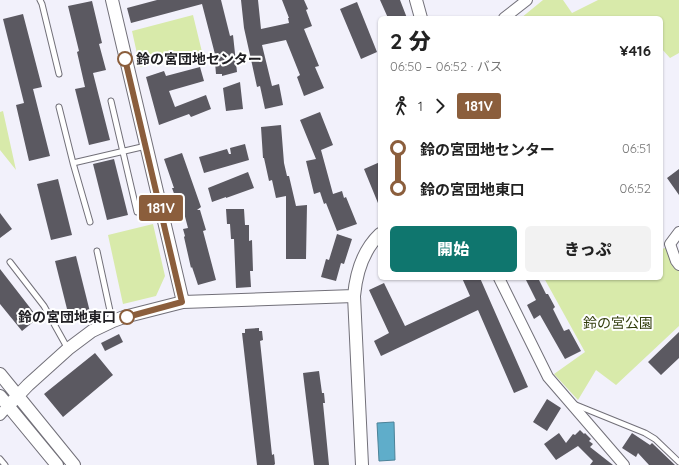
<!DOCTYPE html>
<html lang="ja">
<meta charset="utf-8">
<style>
body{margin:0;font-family:Quicksand,"Noto Sans JP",sans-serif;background:#f2f2f2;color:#222;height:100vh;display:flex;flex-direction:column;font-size:15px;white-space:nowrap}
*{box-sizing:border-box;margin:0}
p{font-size:13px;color:#767676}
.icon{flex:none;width:22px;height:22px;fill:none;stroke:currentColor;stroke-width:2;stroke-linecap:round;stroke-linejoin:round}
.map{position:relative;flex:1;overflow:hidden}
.panel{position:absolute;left:378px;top:16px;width:285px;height:264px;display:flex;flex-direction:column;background:#fff;border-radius:6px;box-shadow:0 1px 3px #0004}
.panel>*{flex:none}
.badge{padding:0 8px;border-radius:3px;font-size:14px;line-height:26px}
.map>.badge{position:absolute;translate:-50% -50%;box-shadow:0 0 0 2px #fff}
.legs{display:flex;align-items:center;gap:6px;height:44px;padding:0 12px;font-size:13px}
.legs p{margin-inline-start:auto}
.head{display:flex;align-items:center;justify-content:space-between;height:68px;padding:0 12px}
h1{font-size:22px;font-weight:800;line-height:30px}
.button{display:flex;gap:8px;margin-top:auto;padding:8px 12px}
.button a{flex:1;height:46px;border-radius:6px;background:#0f766e;color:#fff;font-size:16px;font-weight:800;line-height:46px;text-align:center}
.button a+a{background:#f2f2f2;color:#222}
ul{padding:0 12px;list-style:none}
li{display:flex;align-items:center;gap:14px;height:40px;font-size:15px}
li i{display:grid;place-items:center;width:6px;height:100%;margin:0 5px;background:currentColor}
li i::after{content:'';width:10px;height:10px;margin:-5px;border:3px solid;border-radius:50%;background:#fff}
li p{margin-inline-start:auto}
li:first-child i{background:linear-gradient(#0000 50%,currentColor 0)}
li:last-child i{background:linear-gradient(currentColor 50%,#0000 0)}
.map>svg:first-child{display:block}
.green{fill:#d8eaaa}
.water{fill:#5fadca;stroke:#4c8298}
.building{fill:#5b5961}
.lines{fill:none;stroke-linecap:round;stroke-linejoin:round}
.service-casing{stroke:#727079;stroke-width:7}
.minor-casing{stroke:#727079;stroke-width:12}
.tertiary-casing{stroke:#727079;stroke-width:14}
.service{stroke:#fff;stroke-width:5}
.minor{stroke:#fff;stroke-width:10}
.tertiary{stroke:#fff;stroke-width:12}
.line-1-casing{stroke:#fff;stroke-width:9}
.line-1{stroke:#8b5e3c;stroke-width:6}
.stop-1-dot{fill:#fff;stroke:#8b5e3c;stroke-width:2}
.labels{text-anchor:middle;stroke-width:4;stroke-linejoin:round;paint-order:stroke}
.stop-label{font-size:14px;font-weight:bold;fill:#201f23;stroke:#fff;text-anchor:start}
.park-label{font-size:14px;fill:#323d0c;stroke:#fff}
</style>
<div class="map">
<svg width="679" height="465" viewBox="0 0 679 465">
<rect width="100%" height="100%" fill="#f2f1fb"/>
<path class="green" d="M543,0h20l9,13 26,-13h81v53l-9,5 -9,-10v-30h-140z
M193,15l9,37 -62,15 -8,-36z
M3,111l13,59 -16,-20v-38z
M153,224l12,52 -9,20 -33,8 -15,-69z
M661,244l1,5 6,-2 11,21v58l-63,59 -20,-15 -18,30 -24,-26 31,-22 -41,-74h117z"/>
<path class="water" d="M394,422l1,38 -16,1 -2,-38z"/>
<path class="building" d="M157,0h64l9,36 3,-1 4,37 -15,4v-2h-6l-1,-12h2l-15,-58 -71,19 -4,-15z
M241,0h17l3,29 28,-6 -1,-5h1l-7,-18h22l4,9 -2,1 6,16 -8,3 15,37 -4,1 9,21 -20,8 -7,-19 3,-2 -14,-35 -24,5 10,41 7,-2 4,21 -18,4 -5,-23 -3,1 -5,-23 -8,-36z
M380,0h20l7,18h-19z
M92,1l10,42 -3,1 7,26 -13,3 17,67 -21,5 -14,-56 10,-2 -8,-35 2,-1 -11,-45z
M357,2l20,50 -16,7 -21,-50z
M23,14l19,73 -9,2 17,67 -21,5 -13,-56 8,-2 -21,-84z
M200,67l4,14 -35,10 6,16 31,-12 5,14 -20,8 -2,-3 -30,11 -13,-48 18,-6 2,5z
M240,82l3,27 -17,2 -3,-23z
M320,112l13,33 -12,5 12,44 9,-3 2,7 2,-1 11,27 -20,7 -11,-28 -2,1 -4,-12 -6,2 -8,-33 10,-2 -16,-39z
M281,125l3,38 3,13h2l7,30 11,-1 -1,54h-20v-63l-10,2 -4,-18 -3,1 -5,-23h-1l-2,-31z
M245,144l4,16 -45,13 -5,-16 28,-8 2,5h2l-1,-6z
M182,153l19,54 -4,3h3l6,20 -3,1 13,49 -18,5 -6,-18 -1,1 -7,-31 1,-1 -2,-7 5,-1 -5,-19 -3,1 -8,-22h2l-10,-29z
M114,159l14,56 -21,5 -14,-56z
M380,162v46l-16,-39z
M679,169v26l-12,-17z
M248,172l6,16 -28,10v-1l-14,5 -4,-14z
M58,179l14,56 -21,5 -14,-56z
M226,209h18l1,16h4v16l3,-1 1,31h-3l1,16 -15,1 -2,-49h-3l-1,-15h-3z
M0,213l12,16 -12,9z
M337,234l15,5 -8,25 -3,-1 -5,18 -15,-4 5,-18 3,1z
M76,256l14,56 -21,5 -14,-56z
M0,269l38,49 -16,13 -22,-27z
M462,278h18l48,109 -14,6 -36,-83 -97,46 -7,-15 15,-8 -20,-43 15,-7 21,43 65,-30z
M525,278h13l8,16h2l7,13 -2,2 11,22 5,-2 12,22 -16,8 -25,-44 -6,4 -7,-14 9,-5z
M259,328v3h3l1,9 -3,1 12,114 2,-1 1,10 -1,1h-17l-15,-132h3v-4z
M679,332v26l-18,17 -13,-13z
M119,334l4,8 -18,9 -4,-8z
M95,353l18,22 -50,42 -19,-23z
M319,371l3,22h2l1,10h-2l6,62h-15l-11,-92z
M547,399l14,9 -14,23 -14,-9z
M580,430l4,4 1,-1 6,6 -2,2 4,3 -3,3 23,18h-23l3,-4 -15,-15 -22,14 -12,-16 15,-11 7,10 7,-9 2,1z
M632,433l18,12 2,-2 23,22h-26l-11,-12 -2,4 -14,-9z"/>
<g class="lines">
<g class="service-casing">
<path id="service" d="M40,0l2,4 17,70
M111,101l26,111
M59,107l14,56 17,59
M73,163l73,-17
M97,251l15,69
M10,262l34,44 24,43
M576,405l69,28 10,6 24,23
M0,459l5,6"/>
</g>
<g class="minor-casing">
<path id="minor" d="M504,18l23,-18
M679,232l-9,12 6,17 3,4
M499,278l49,99 76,88
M0,415l8,-9"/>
</g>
<g class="tertiary-casing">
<path id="tertiary" d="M112,0l71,302
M416,0l5,18
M0,374l74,91
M0,396l57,69
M8,406l20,-21 40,-36 24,-18 21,-10 11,-4 59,-15 171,-6
M362,465l-8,-169c2,-22 9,-46 26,-62"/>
</g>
<use href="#service" class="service"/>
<use href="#minor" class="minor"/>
<use href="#tertiary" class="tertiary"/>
</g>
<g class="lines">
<g class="line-1-casing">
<path id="line-1" d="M125,59l57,243 -55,15"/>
</g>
<use href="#line-1" class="line-1"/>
</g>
<g class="stop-1-dot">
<circle cx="125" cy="59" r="7"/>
<circle cx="127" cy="317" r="7"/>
</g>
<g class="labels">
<g class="stop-label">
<text x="136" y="64">鈴の宮団地センター</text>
<text x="116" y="322" text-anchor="end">鈴の宮団地東口</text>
</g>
<g class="park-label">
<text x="618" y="328">鈴の宮公園</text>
</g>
</g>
</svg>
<b class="badge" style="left:161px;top:208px;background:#8b5e3c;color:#fff">181V</b>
<section class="panel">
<div class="head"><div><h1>2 分</h1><p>06:50 – 06:52 · バス</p></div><b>¥416</b></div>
<div class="legs"><svg class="icon" aria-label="walk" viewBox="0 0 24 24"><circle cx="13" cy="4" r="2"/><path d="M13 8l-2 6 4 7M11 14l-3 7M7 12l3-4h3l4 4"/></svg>1<svg class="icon" aria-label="forward" viewBox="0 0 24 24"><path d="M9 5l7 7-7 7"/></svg><b class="badge" style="background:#8b5e3c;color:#fff">181V</b></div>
<ul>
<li><i style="color:#8b5e3c"></i><b>鈴の宮団地センター</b><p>06:51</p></li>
<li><i style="color:#8b5e3c"></i><b>鈴の宮団地東口</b><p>06:52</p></li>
</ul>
<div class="button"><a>開始</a><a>きっぷ</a></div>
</section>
</div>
